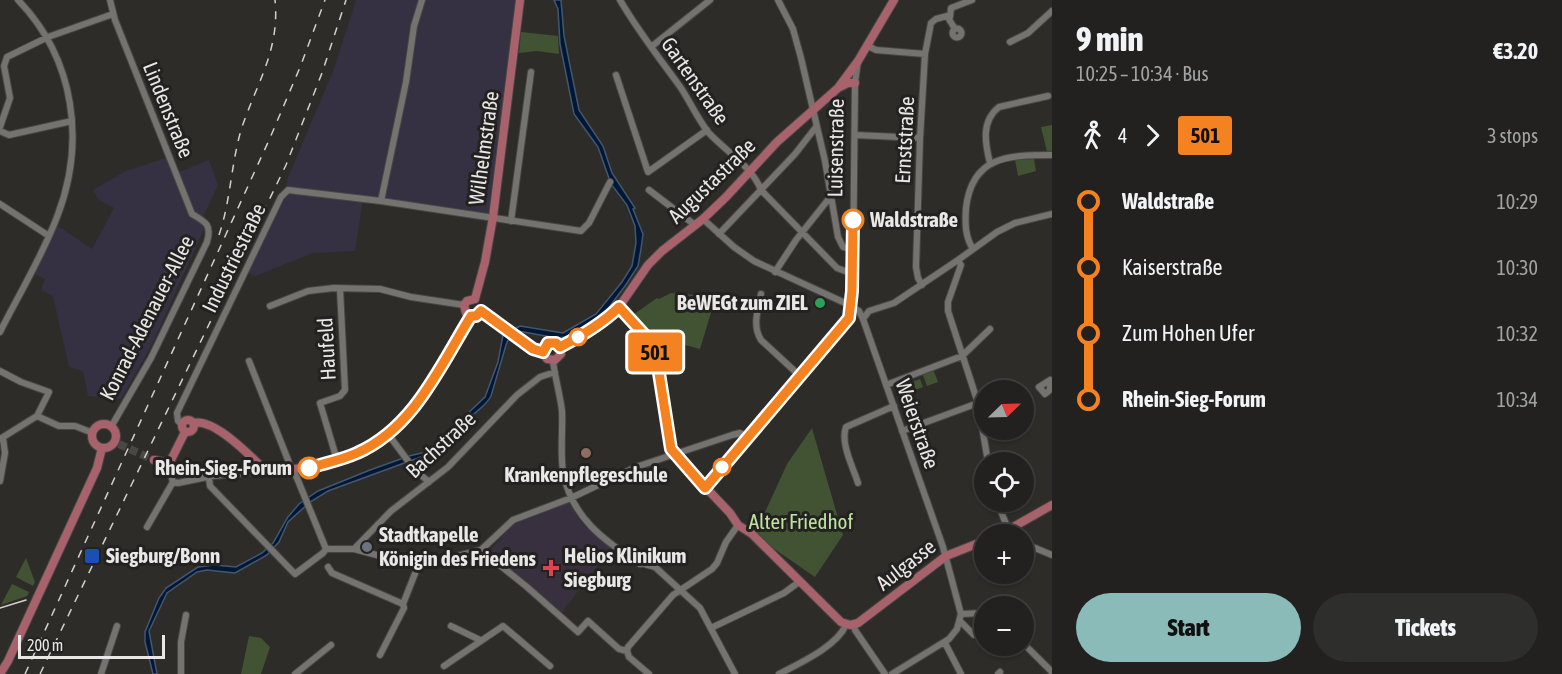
<!DOCTYPE html>
<meta charset="utf-8">
<style>
body{margin:0;font-family:"Asap Condensed",sans-serif;background:#2e2e2c;color:#f1f3f6;height:100vh;display:flex;flex-direction:column;font-size:22px;white-space:nowrap}
*{box-sizing:border-box;margin:0}
p{font-size:20px;color:#a2a3a4}
.icon{flex:none;width:33px;height:33px;fill:none;stroke:currentColor;stroke-width:2;stroke-linecap:round;stroke-linejoin:round}
.map{position:relative;flex:1;overflow:hidden}
.panel{display:flex;flex-direction:column;background:#22211f;width:510px}
.panel>*{flex:none}
.badge{padding:0 12px;border-radius:4px;font-size:21px;line-height:39px}
.needle{width:39px;rotate:67deg}
.tools{position:absolute;left:974px;top:380px;display:grid;gap:12px}
.tools a{display:grid;place-items:center;width:60px;height:60px;border-radius:50%;background:#22211f;box-shadow:0 2px 4px #0004,0 0 0 2px #3f3e3d;font-size:30px}
.scale{position:absolute;left:18px;bottom:15px;width:147px;box-sizing:border-box;padding-left:6px;border:3px solid #e9e8e6;border-top:0;font-size:16px;line-height:21px;white-space:nowrap;color:#e9e8e6;-webkit-text-stroke:4px #242220;paint-order:stroke}
.map>.badge{position:absolute;translate:-50% -50%;box-shadow:0 0 0 3px #fff}
.legs{display:flex;align-items:center;gap:9px;height:66px;padding:0 24px;font-size:20px}
.legs p{margin-inline-start:auto}
.head{display:flex;align-items:center;justify-content:space-between;height:102px;padding:0 24px}
h1{font-size:33px;font-weight:800;line-height:45px}
.action{display:flex;gap:12px;margin-top:auto;padding:12px 24px}
.action a{flex:1;height:69px;border-radius:36px;background:#8bbbb9;color:#111;font-size:24px;font-weight:800;line-height:69px;text-align:center}
.action a+a{background:#2e2e2c;color:#f1f3f6}
ul{padding:0 24px;list-style:none}
li{display:flex;align-items:center;gap:21px;height:66px;font-size:22px}
li i{display:grid;place-items:center;width:9px;height:100%;margin:0 8px;background:currentColor}
li i::after{content:'';width:15px;height:15px;margin:-8px;border:4px solid;border-radius:50%;background:#22211f}
li p{margin-inline-start:auto}
li:first-child i{background:linear-gradient(#0000 50%,currentColor 0)}
li:last-child i{background:linear-gradient(currentColor 50%,#0000 0)}
main{display:flex;flex:1;min-height:0}
.map>svg:first-child{display:block}
.industrial{fill:#353142}
.medical{fill:#39303f}
.green{fill:#415333}
.water{fill:#001838;stroke:#46566c;stroke-width:1.5}
.lines{fill:none;stroke-linecap:round;stroke-linejoin:round}
.major-tunnel{stroke:#4a4845;stroke-width:8;stroke-dasharray:8 4;stroke-linecap:butt}
.minor-casing{stroke:#494745;stroke-width:8}
.major-casing{stroke:#494745;stroke-width:10}
.minor{stroke:#757370;stroke-width:6}
.major{stroke:#a7626c;stroke-width:8}
.tram{stroke:#d2d1cf;stroke-width:1.5}
.rail{stroke:#d2d1cf;stroke-width:1.5;stroke-dasharray:8 8;stroke-linecap:butt}
.line-1-casing{stroke:#fff;stroke-width:14}
.line-1{stroke:#f58220;stroke-width:9}
.stop-1-dot{fill:#fff;stroke:#f58220;stroke-width:3}
.leisure-dot{fill:#2e9e5b;stroke:#242220;stroke-width:2}
.education-dot{fill:#8d6e63;stroke:#242220;stroke-width:2}
.worship-dot{fill:#6b7280;stroke:#242220;stroke-width:2}
.transit-dot{fill:#1a4fb4;stroke:#242220;stroke-width:2}
.health-dot{fill:#e0444e;stroke:#242220;stroke-width:2}
.labels{text-anchor:middle;stroke-width:6;stroke-linejoin:round;paint-order:stroke}
.street-label{font-size:21px;fill:#e9e8e6;stroke:#242220}
.stop-label{font-size:21px;font-weight:bold;fill:#e9e8e6;stroke:#242220;text-anchor:start}
.poi-label{font-size:21px;font-weight:bold;fill:#e9e8e6;stroke:#242220;text-anchor:start}
.park-label{font-size:21px;fill:#bde49f;stroke:#242220}
</style>
<main>
<div class="map">
<svg width="1052" height="674" viewBox="0 0 1052 674">
<rect width="100%" height="100%" fill="#2e2c29"/>
<path class="industrial" d="M356,0h161l-25,214 -129,-16 -8,53 -42,2 -58,23 -7,-3 38,-76 1,-17 47,-111z
M172,156l7,16 30,-12 9,25 -18,38 4,6 -51,113 -32,57 -33,-3 -5,-25 -14,-4 -16,-71 -12,-6 4,-11 -10,-5 23,-48 34,23 22,-41 -15,-8 -6,-10 33,-19z"/>
<path class="medical" d="M569,502l11,19 31,28 -50,64 -73,-59 25,-31z"/>
<path class="green" d="M521,32l37,4 1,18 -22,-3 -18,2z
M1052,125v26l-5,1 -6,-25z
M1034,159l2,12 -18,5 -3,-16z
M671,293l37,3 6,7 -14,46 -15,-4 -2,3 -25,2 -24,-36 23,-16 2,1z
M933,369l5,13 -11,4 -5,-13z
M920,379l3,8 -19,7 -3,-8z
M812,428l31,107 -28,42 -45,-31 -14,-14 31,-68z
M26,558l9,24 -2,4 -17,-9z
M12,584l17,8 -2,4 -26,9z
M249,636l12,2 9,9 -9,27h-20z"/>
<path class="water" d="M554,0h7l3,36 15,74 24,36 9,27 23,35 -2,1 10,25 -2,15 -3,17 -13,20 -21,28 -15,10 -23,13 -9,1 -39,-7 -9,7 -3,7 -15,51c-5,10 -13,13 -20,21 -9,9 -13,21 -23,30l-120,44 -18,11 -22,20 -9,20 -12,13 -32,18 -28,-3 -10,2 -30,21 -18,38 8,43h-4l-8,-32v-10l14,-34 7,-10 32,-21 16,-2 22,2 26,-14 11,-10 15,-26 11,-13 19,-13 52,-21 39,-14 21,-5 15,-7 20,-28 20,-19 13,-35 5,-27 17,-9 43,7 33,-19 26,-32 10,-16 4,-23 -1,-17 -8,-21 -16,-21 -13,-37 -24,-33 -14,-70 -2,-35z"/>
<g class="lines">
<path class="major-tunnel" d="M119,444l35,16"/>
<g class="minor-casing">
<path id="minor" d="M110,0l5,20 77,194c14,8 20,11 15,28l-56,116 -40,69
M620,0c18,31 40,59 61,88 9,14 17,31 27,44 17,19 44,34 53,58l76,78 16,6
M778,0l15,29 8,29 24,103 13,76 5,10 10,3
M950,17l1,-9 21,-8
M952.5 33a4.5 4.5 0 1 1 9 0a4.5 4.5 0 1 1-9 0Z
M1010,42l18,-9 24,-22
M868,46l8,4 49,4
M651,47l59,-47
M616,75l32,97 59,-42
M0,127l10,-29 -6,-32 3,-9 41,-20 65,-23
M0,131l9,4 63,-14
M855,135l65,3
M990,163c-5,-20 -9,-42 9,-56l49,-11
M649,190l46,35
M381,201l25,-119 8,-56 8,-26
M0,204l49,32
M703,219l31,28 20,14 89,41 16,9 4,8 80,228 18,67 -4,15 -8,10 -57,35
M511,221l20,-149
M719,234l76,-80 21,-27
M973,249c-8,-12 -8,-26 -7,-41 6,-52 42,-53 86,-53
M958,260l3,5 -13,37v9l30,92 10,59
M775,272l21,-32 35,-44
M922,285l-4,-7 -2,-11 4,-129 5,-84 6,-31 5,-4 11,-3 8,13
M761,294c-3,15 -9,32 0,46l39,36
M270,306l38,-15 26,-3 46,1 31,8 53,8
M863,319l6,-8 25,-8 64,-43 39,-28 18,-9 37,-9
M0,332c19,-38 42,-75 57,-115 29,-75 18,-158 -39,-217
M249,361l41,104 7,13 29,71
M553,361c2,17 7,33 9,50 1,20 -2,41 1,60 8,47 41,69 77,93
M0,371l21,11 28,10 -12,24 -37,23
M1050,380v10l-5,4 -6,-7z
M886,385l76,-29 28,-27
M37,416l22,10h16l18,7
M182,425l-4,-4 -1,-8 104,-216 7,-7 93,11 200,30 8,-8 21,-41
M902,431l76,-28
M388,434l26,35 15,13
M337,460l-17,-57 20,-7 5,-6 -5,-101
M167,462l6,20
M209,478l1,8 85,88 28,-21 3,-4
M0,481l5,-28 -2,-15
M173,482l5,1 34,-7 54,-5
M858,483c-5,-16 -18,-40 -12,-56l48,-21
M705,488l144,-170 4,-44 2,-191 3,-22
M997,501l9,23 7,10
M147,527l26,-45
M1023,543l29,12
M326,549h28l64,17 63,-16 32,-30 58,-22 65,-31 96,-32 8,-2 8,4
M354,549l37,-38 57,-44 69,-72 23,-18 15,-5
M481,550l46,37 51,45 10,-11 31,28 8,2
M641,563l14,4 45,41 35,66
M328,567l4,6 71,31
M961,614l23,-1
M960,621l14,14h5l5,-3
M854,625l1,5 30,44
M451,626l29,14
M711,628l73,-35 15,-11
M945,643l16,31
M1023,643l29,29
M627,651l1,-4 45,-52 39,-26 5,-6 9,-21 12,-17
M627,651l2,6 20,17
M380,655l24,-47 -1,-4 15,-38
M444,666l59,-40 47,40
M101,674l16,-48
M181,674v-32l5,-27
M295,674l36,-29
M779,674c21,-11 57,-27 67,-49
M998,674l2,-2"/>
</g>
<g class="major-casing">
<path id="major" d="M840,87l8,-4h7
M475,299l10,-37 8,-45 27,-217
M619,307l31,34 6,13 9,65 8,34 57,60 8,12 14,9 89,88 9,3 8,-2 88,-67 38,-15
M481,311l52,38 10,3
M471,316l-5,-3 -2,-8 3,-4 8,-2
M560,347l39,-23 14,-11 6,-6 29,-42 14,-14 41,-32 23,-22 51,-55 61,-54 20,-27 36,-61
M543,352l4,7 8,1 6,-6 -1,-7
M543,352l2,-7c6,-4 11,-3 15,2
M182 426a6 6 0 1 1 12 0a6 6 0 1 1-12 0Z
M193,423c22,-5 58,34 73,48 60,-2 111,-16 150,-65 20,-26 37,-61 55,-90
M92 436a12 12 0 1 1 24 0a12 12 0 1 1-24 0Z
M154,460l10,2 7,-2 14,-28
M1001,534l51,-29
M0,674l8,-13 89,-193 5,-20"/>
</g>
<use href="#minor" class="minor"/>
<use href="#major" class="major"/>
<path class="tram" d="M0,608l26,-8"/>
<path class="rail" d="M219,235c12,-35 12,-73 23,-108 15,-44 38,-78 33,-127
M25,674l245,-536 31,-73 24,-65
M40,674l246,-509 36,-92 24,-73"/>
</g>
<g class="lines">
<g class="line-1-casing">
<path id="line-1" d="M309,468c16,-5 33,-8 48,-15 57,-25 83,-87 114,-137h5l5,-5 52,38 10,3 5,-9h8l4,4c21,-11 42,-23 59,-40l31,34 6,13 15,95 34,39 144,-170 3,-27 1,-71"/>
</g>
<use href="#line-1" class="line-1"/>
</g>
<g class="stop-1-dot">
<circle cx="853" cy="220" r="10"/>
<circle cx="578" cy="337" r="8"/>
<circle cx="722" cy="467" r="8"/>
<circle cx="309" cy="468" r="10"/>
</g>
<circle class="leisure-dot" cx="820" cy="303" r="6"/>
<circle class="education-dot" cx="586" cy="453" r="6"/>
<circle class="worship-dot" cx="367" cy="547" r="6"/>
<rect class="transit-dot" x="84" y="548" width="16" height="16" rx="3"/>
<path class="health-dot" d="M548 559h6v6h6v6h-6v6h-6v-6h-6v-6h6z"/>
<g class="labels">
<g class="street-label">
<text transform="translate(695 81) rotate(55)" y="7">Gartenstraße</text>
<text transform="translate(168 110) rotate(68)" y="7">Lindenstraße</text>
<text transform="translate(905 140) rotate(-87)" y="7">Ernststraße</text>
<text transform="translate(484 148) rotate(-82)" y="7">Wilhelmstraße</text>
<text transform="translate(836 148) rotate(-89)" y="7">Luisenstraße</text>
<text transform="translate(712 181) rotate(-44)" y="7">Augustastraße</text>
<text transform="translate(234 258) rotate(-64)" y="7">Industriestraße</text>
<text transform="translate(147 318) rotate(-63)" y="7">Konrad-Adenauer-Allee</text>
<text transform="translate(327 349) rotate(-93)" y="7">Haufeld</text>
<text transform="translate(917 424) rotate(71)" y="7">Weierstraße</text>
<text transform="translate(441 445) rotate(-43)" y="7">Bachstraße</text>
<text transform="translate(906 565) rotate(-38)" y="7">Aulgasse</text>
</g>
<g class="stop-label">
<text x="870" y="227">Waldstraße</text>
<text x="292" y="475" text-anchor="end">Rhein-Sieg-Forum</text>
</g>
<g class="poi-label">
<text x="808" y="310" text-anchor="end">BeWEGt zum ZIEL</text>
<text x="586" y="482" text-anchor="middle">Krankenpflegeschule</text>
<text x="379" y="542">Stadtkapelle<tspan x="379" dy="24">Königin des Friedens</tspan></text>
<text x="106" y="563">Siegburg/Bonn</text>
<text x="564" y="563">Helios Klinikum<tspan x="564" dy="24">Siegburg</tspan></text>
</g>
<g class="park-label">
<text x="801" y="529">Alter Friedhof</text>
</g>
</g>
</svg>
<div class="tools">
<a><svg class="needle" viewBox="-14 -14 28 28"><path d="M0-13l5 13h-10z" fill="#e53935"/><path d="M0 13l5-13h-10z" fill="#a2a3a4"/></svg></a>
<a><svg class="icon" aria-label="locate" viewBox="0 0 24 24"><circle cx="12" cy="12" r="6"/><path d="M12 2v4M12 18v4M2 12h4M18 12h4"/></svg></a>
<a>+</a>
<a>−</a>
</div>
<div class="scale">200 m</div>
<b class="badge" style="left:655px;top:352px;background:#f58220;color:#111">501</b>
</div>
<section class="panel">
<div class="head"><div><h1>9 min</h1><p>10:25 – 10:34 · Bus</p></div><b>€3.20</b></div>
<div class="legs"><svg class="icon" aria-label="walk" viewBox="0 0 24 24"><circle cx="13" cy="4" r="2"/><path d="M13 8l-2 6 4 7M11 14l-3 7M7 12l3-4h3l4 4"/></svg>4<svg class="icon" aria-label="forward" viewBox="0 0 24 24"><path d="M9 5l7 7-7 7"/></svg><b class="badge" style="background:#f58220;color:#111">501</b><p>3 stops</p></div>
<ul>
<li><i style="color:#f58220"></i><b>Waldstraße</b><p>10:29</p></li>
<li><i style="color:#f58220"></i><span>Kaiserstraße</span><p>10:30</p></li>
<li><i style="color:#f58220"></i><span>Zum Hohen Ufer</span><p>10:32</p></li>
<li><i style="color:#f58220"></i><b>Rhein-Sieg-Forum</b><p>10:34</p></li>
</ul>
<div class="action"><a>Start</a><a>Tickets</a></div>
</section>
</main>
